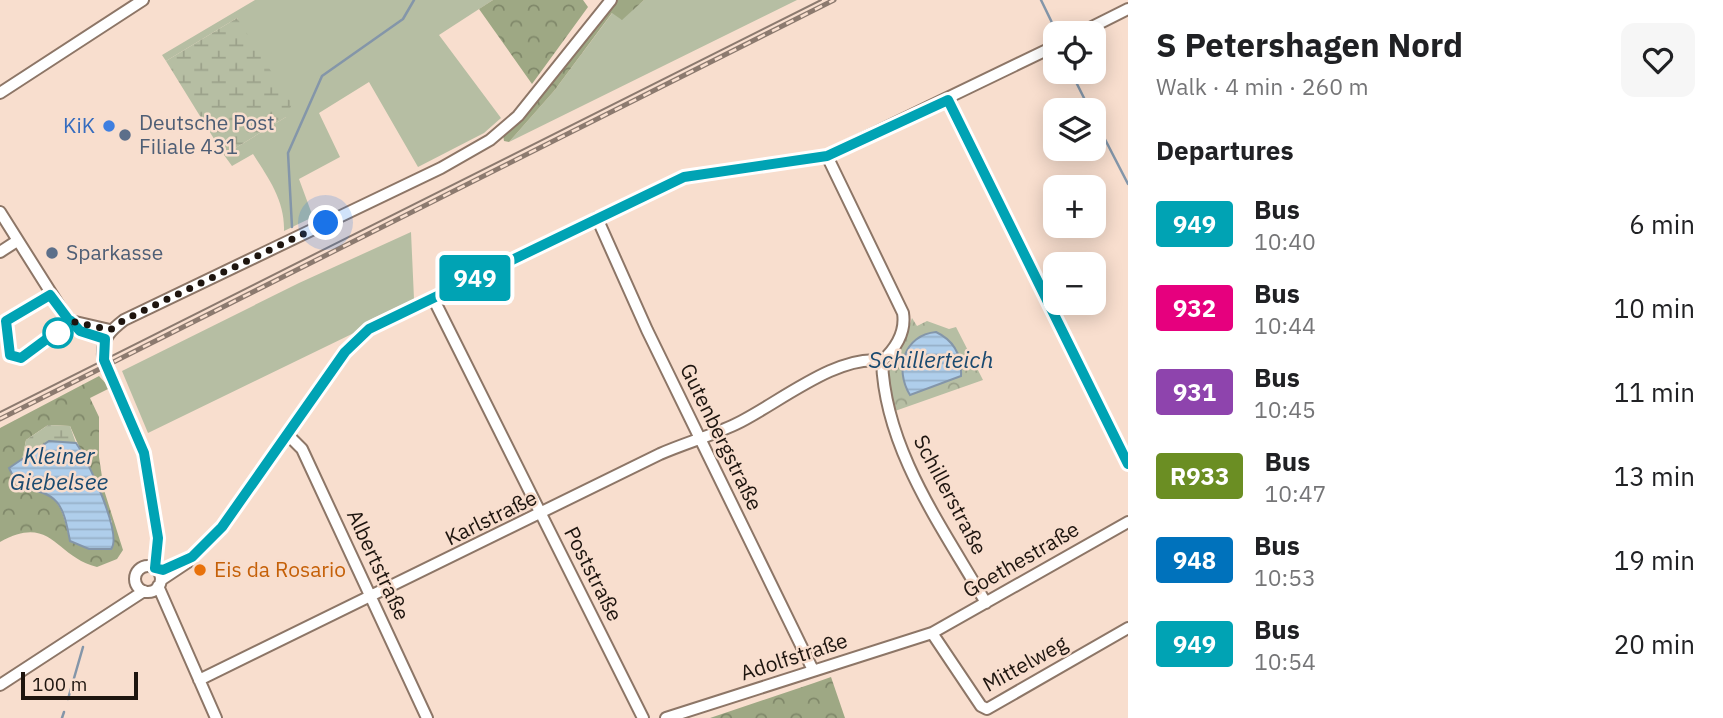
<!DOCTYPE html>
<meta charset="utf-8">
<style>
body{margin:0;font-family:"IBM Plex Sans",sans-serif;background:#f6f6f6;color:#202124;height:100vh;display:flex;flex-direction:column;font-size:26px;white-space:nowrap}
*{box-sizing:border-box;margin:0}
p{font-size:23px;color:#757577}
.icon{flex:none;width:38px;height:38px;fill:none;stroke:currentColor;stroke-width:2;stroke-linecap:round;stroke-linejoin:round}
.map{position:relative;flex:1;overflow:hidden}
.details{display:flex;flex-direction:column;background:#fff;width:595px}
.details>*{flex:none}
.badge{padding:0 14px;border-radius:5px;font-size:24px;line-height:46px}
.fabs{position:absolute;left:1043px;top:21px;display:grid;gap:14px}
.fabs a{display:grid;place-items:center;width:63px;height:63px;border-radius:14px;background:#fff;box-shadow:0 4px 18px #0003;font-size:35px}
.scale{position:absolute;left:21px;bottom:18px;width:117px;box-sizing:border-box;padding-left:7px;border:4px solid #1e150f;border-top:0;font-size:19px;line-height:24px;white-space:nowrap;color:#1e150f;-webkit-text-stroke:5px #f8dece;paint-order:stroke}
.you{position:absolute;width:35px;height:35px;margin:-18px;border:5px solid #fff;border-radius:50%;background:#1a73e8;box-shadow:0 0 0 10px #1a73e833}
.map>.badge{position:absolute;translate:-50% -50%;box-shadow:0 0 0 4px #fff}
h2{padding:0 28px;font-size:26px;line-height:63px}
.round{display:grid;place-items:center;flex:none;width:74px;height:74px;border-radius:14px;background:#f6f6f6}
.head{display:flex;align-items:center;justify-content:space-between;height:119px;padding:0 28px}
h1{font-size:33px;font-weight:800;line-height:52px}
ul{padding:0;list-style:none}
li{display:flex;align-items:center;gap:21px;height:84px;padding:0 28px}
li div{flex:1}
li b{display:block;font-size:26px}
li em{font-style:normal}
li .badge{min-width:77px;font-weight:700;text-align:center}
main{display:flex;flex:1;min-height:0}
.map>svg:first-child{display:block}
.grass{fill:#b6bea3}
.forest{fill:url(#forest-crowns);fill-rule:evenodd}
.wetland{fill:url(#wetland-marsh)}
.park{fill:url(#park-crowns)}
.water{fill:url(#water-rules);stroke:#8496a9;stroke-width:2}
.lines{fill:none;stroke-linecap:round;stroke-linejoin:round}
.stream{stroke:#8496a9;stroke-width:2.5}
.minor-casing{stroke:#8d7667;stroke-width:14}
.minor{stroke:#fff;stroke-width:10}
.tram{stroke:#8c7a6f;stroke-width:2}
.rail-casing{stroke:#8c7a6f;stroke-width:5}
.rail{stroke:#f8dece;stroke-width:2.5;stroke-dasharray:8;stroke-linecap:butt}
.line-casing{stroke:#fff;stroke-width:16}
.line{stroke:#00a3b4;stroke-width:10}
.walk{stroke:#1e150f;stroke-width:7;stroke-dasharray:0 12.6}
.shop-dot{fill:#3f7fe0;stroke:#f8dece;stroke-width:2.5}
.service-dot{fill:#5c6f8a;stroke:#f8dece;stroke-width:2.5}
.stop-dot{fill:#fff;stroke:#00a3b4;stroke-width:3.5}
.food-dot{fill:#e8710a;stroke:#f8dece;stroke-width:2.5}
.labels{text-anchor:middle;stroke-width:5;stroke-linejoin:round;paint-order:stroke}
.service-label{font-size:21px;fill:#4e5e75;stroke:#f8dece;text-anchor:start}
.shop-label{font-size:21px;fill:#366cbe;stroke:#f8dece;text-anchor:end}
.street-label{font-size:21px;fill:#1e150f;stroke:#f8dece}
.food-label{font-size:21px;fill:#c56008;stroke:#f8dece;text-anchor:start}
.water-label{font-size:23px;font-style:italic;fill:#1a4a70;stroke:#f8dece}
</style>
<main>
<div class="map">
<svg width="1128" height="718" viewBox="0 0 1128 718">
<defs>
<pattern id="forest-crowns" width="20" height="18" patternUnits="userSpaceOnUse" patternTransform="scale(1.75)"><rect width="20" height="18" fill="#9ea884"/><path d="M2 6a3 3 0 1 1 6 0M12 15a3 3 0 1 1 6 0" fill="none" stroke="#80886a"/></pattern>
<pattern id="wetland-marsh" width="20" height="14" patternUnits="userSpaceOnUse" patternTransform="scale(1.75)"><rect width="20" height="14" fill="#b6bea3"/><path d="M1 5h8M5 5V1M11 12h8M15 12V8" fill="none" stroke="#9ca28b"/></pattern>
<pattern id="park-crowns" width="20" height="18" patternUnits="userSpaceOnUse" patternTransform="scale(1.75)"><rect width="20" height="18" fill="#b6bea3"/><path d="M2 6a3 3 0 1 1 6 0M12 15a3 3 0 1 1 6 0" fill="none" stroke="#9ca28b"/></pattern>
<pattern id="water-rules" width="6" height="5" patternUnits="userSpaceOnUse" patternTransform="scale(1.75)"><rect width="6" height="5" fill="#afceeb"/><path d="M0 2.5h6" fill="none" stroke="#96b0c8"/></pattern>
</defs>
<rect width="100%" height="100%" fill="#f8dece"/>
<path class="grass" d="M255,0h238l-54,35 62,83 -17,15 -66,34 -49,-85 -50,31 21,44 -41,22 14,38 -29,14c1,-30 -15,-52 -31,-77l-21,12 -8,-11 62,-38 -49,-99 -71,43 -4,-6z
M644,0h153l-288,142 45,-51 59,-79 9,7z
M411,232l3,67 -42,20 -16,13 -208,101 -26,-62 177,-88z"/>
<path class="forest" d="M493,0h90l5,7 -56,77 -53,-75z
M618,0h26l-22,20 -10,-7 -58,78 -45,51 -5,-1 -1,-6z
M99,376l11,12 -20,10 9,19v40l5,33 19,60 -6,9 -20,8c-42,-10 -45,-54 -97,-25v-114zM48,425l22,1 42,96 -6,28 -17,-1 -19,-8c-9,-37 -10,-48 -51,-53l-10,-20 13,-8 4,-20z
M831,677l14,41h-135l104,-35z"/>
<path class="wetland" d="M237,18l55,86 -6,13 -62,38 -58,-94z
M48,425l22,1 6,17 -27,-2 -27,19 4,-20z"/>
<path class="park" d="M912,318l5,8 10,-5 22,8 7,-2 27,53 -88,31c-17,-50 2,-49 17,-93z"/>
<path class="water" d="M936,332c19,9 26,24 25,44l-51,19c-16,-26 -6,-60 26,-63z
M49,441l27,2c11,15 47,92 35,106h-22l-19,-8c-7,-37 -11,-49 -51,-53l-10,-20z"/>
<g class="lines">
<path class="stream" d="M1041,0l16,33
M1071,72l19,38
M1094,118l34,66
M292,227l-4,-74 34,-77 81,-57 11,-19
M68,699l15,-52
M62,718l2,-6"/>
<g class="minor-casing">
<path id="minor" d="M1080,33l48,-24
M0,93l143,-93
M948,99l180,365
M827,156l76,157c3,19 -7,35 -21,48 3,89 61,167 104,242
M0,212l65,103 16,16 24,8
M597,218l50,112 166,340
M0,252l17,-11
M433,298l210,420
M71,321l39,9
M287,434l15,15 125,269
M135 579a13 13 0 1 1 26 0a13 13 0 1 1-26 0Z
M155,568l3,-30 -14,-85 -41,-97c-1,-18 8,-26 21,-36l317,-152 49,-28 28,-24 93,-116
M161,580l27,-18 34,-35 123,-175 24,-23 315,-152 143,-21 228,-110
M158,586l58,132
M932,633l49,73 6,3 141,-81
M199,680l461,-226c25,-11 51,-18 76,-30 40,-19 102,-71 146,-63
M0,685l144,-94
M666,718l266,-85 196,-111"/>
</g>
<use href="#minor" class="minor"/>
<path class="tram" d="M0,412l821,-412"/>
<g class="rail-casing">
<path id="rail" d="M0,419l834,-419"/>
</g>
<use href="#rail" class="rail"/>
</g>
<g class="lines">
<g class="line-casing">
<path id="line" d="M68,319l-18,-24 -44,26 4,34 11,3 50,-37 9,10 25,8 -1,21 40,93 14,85 -3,30 8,2 29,-13 30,-30 123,-175 24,-23 315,-152 143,-21 121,-56 180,364"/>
</g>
<use href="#line" class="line"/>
<path class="walk" d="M58,333l15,-9 -2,-3 39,9 14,-10 202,-97"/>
</g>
<circle class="shop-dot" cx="109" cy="126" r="7"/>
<g class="service-dot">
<circle cx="125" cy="135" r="7"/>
<circle cx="52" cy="253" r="7"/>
</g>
<circle class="stop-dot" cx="58" cy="333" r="14"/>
<circle class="food-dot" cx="200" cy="570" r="7"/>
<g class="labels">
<g class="service-label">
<text x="139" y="130">Deutsche Post<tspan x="139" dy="24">Filiale 431</tspan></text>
<text x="66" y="260">Sparkasse</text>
</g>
<g class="shop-label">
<text x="95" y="133">KiK</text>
</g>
<g class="street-label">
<text transform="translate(721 437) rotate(64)" y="7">Gutenbergstraße</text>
<text transform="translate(950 495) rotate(62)" y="7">Schillerstraße</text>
<text transform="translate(491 518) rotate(-26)" y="7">Karlstraße</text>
<text transform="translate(1021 560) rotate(-30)" y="7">Goethestraße</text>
<text transform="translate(378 565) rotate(65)" y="7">Albertstraße</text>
<text transform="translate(593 574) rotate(63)" y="7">Poststraße</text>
<text transform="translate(794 657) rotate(-18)" y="7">Adolfstraße</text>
<text transform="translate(1025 664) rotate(-29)" y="7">Mittelweg</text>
</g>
<g class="food-label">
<text x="214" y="577">Eis da Rosario</text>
</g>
<g class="water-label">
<text x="931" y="368">Schillerteich</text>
<text x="59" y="464">Kleiner<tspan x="59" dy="26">Giebelsee</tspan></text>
</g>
</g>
</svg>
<div class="fabs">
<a><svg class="icon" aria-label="locate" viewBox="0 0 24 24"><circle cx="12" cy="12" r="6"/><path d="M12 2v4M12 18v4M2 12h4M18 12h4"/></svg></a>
<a><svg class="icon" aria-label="layers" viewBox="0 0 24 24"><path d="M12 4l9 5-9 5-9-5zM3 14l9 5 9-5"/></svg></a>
<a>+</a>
<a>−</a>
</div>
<div class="scale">100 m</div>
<div class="you" style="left:326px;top:223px"></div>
<b class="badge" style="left:475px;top:278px;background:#00a3b4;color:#fff">949</b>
</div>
<section class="details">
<div class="head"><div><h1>S Petershagen Nord</h1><p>Walk · 4 min · 260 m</p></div><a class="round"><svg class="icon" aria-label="heart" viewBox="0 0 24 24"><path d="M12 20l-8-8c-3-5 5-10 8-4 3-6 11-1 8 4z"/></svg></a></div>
<h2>Departures</h2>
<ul>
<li><span class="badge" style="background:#00a3b4;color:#fff">949</span><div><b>Bus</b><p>10:40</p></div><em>6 min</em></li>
<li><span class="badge" style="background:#e6007e;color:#fff">932</span><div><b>Bus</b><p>10:44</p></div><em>10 min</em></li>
<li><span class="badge" style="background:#8e44ad;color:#fff">931</span><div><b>Bus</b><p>10:45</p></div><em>11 min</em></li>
<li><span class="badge" style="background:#6b8e23;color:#fff">R933</span><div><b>Bus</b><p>10:47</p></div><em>13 min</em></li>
<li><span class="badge" style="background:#0072bc;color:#fff">948</span><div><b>Bus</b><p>10:53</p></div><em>19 min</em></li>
<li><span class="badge" style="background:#00a3b4;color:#fff">949</span><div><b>Bus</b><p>10:54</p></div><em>20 min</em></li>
</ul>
</section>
</main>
